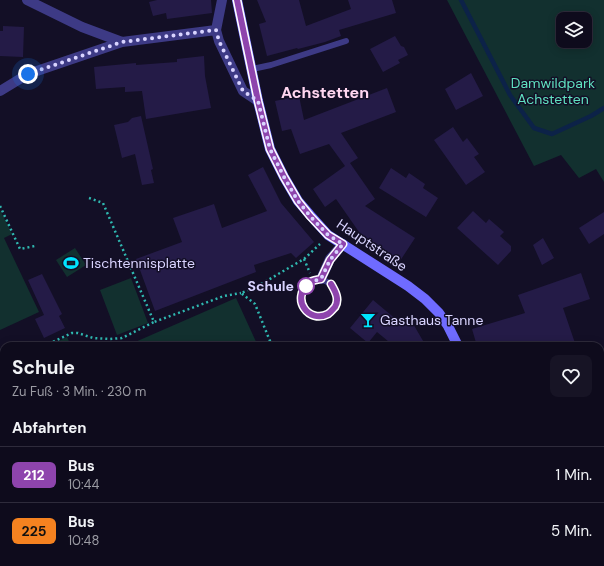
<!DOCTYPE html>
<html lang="de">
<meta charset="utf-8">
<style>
body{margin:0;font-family:"DM Sans",sans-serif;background:#171425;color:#f1f3f6;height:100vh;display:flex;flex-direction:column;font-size:15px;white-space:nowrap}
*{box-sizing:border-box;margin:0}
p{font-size:13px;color:#9b9ba3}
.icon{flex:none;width:22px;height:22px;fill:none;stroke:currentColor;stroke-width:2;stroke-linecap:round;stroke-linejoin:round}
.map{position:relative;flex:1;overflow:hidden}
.panel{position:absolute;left:0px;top:342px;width:604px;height:224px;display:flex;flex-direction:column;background:#0e0b1c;border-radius:12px 12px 0 0;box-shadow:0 2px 10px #0003,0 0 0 1px #2e2b3b}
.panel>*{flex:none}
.badge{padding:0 8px;border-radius:6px;font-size:14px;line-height:26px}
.controls{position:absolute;left:556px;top:12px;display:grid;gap:8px}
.controls a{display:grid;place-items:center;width:36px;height:36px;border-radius:8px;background:#0e0b1c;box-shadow:0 2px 10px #0003,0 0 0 1px #2e2b3b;font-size:20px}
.you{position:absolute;width:20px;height:20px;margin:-10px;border:3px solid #fff;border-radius:50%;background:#1a73e8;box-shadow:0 0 0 6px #1a73e833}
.map>.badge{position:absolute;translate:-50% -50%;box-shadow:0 0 0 2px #fff}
h2{padding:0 12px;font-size:15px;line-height:36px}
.round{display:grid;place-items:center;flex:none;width:42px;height:42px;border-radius:8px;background:#171425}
.summary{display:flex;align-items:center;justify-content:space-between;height:68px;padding:0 12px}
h1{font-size:19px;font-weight:700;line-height:30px}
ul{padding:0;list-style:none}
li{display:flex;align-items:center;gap:12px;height:56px;padding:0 12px;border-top:1px solid #2e2b3b}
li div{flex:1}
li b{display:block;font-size:15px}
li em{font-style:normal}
li .badge{min-width:44px;font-weight:700;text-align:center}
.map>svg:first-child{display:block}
.green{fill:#12302f;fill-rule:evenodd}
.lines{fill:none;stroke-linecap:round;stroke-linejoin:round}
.stream{stroke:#0c2248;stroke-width:4.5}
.building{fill:#241b47}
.path{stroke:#2fb8b0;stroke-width:2.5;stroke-dasharray:2 3;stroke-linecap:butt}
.lane{stroke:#3d3a85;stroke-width:6}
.street{stroke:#3d3a85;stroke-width:10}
.secondary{stroke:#6f6bff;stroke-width:10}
.line-casing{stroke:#fff;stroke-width:9}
.line{stroke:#8e44ad;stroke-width:6}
.walk{stroke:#d9d4ff;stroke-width:4;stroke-dasharray:0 7.2}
.stop-dot{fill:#fff;stroke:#8e44ad;stroke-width:2}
.labels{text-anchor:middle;stroke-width:3;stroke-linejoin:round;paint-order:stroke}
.park-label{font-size:14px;fill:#5fe0c0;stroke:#130f26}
.street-label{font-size:14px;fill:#d9d4ff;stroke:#130f26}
.poi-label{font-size:14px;fill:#d9d4ff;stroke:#130f26;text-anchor:start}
.stop-label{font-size:14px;font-weight:bold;fill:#d9d4ff;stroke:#130f26;text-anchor:end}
.quarter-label{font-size:16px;font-weight:bold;fill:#ffd6f0;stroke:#130f26}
</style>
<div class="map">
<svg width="604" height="566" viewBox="0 0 604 566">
<rect width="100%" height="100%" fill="#130f26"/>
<path class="green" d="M447,0h157v182l-8,-13 -17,9 -18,-23 -27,11zM563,19h22v22h-22z
M0,210l12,24 -8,4 35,74 -39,18z
M75,248l11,17 -19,12 -11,-17z
M131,278l17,45 -31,12 -17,-45z
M236,298l22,48h-132z
M67,337l4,9h-22z
M180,562h45l-8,4h-35z
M257,562h40l2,4h-51z"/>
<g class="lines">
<path class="stream" d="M461,0l49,95 24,33 18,6 39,-18 13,-8
M0,445l4,7
M63,562l2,4"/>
</g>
<path class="building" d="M157,0h54l1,13 -45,6 -1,-6 -13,3 -4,-14z
M257,0h42l7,26 45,-17 -3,-9h44l4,13 -57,17 2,6 -16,6 -27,7 -1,-1 -30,8 -8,-32 7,-2z
M3,26l21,1 -1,30 -23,-1v-25h3z
M395,36l6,10 3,1 4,8 -10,5 2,3 -17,9 -13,-23z
M204,56l1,20 6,32 -65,11 -4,-28 -17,1v-5l-29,2 -2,-22 42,-4v2l41,-3v-3z
M471,73l12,23 -27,14 -11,-21z
M387,88l9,24 -55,21 17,25 -8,5 25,36 -10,7 50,32 -17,26 -42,-28 3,-4 -23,-33 -11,8 -12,-18 32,-23 -16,-22 -29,10 -9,-25 -9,2 -7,-30 24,-5 5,24z
M141,116l12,53 -2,1 3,13 -12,2 -7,-31 -13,4 -8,-33 14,-3 4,-4z
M453,127l10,15 4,-4 12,16 -5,3 11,15 -19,13 -32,-45z
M263,167l18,36 33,39 -18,16 -5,-5 -37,12 2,7 -101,39 -19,-52 46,-17 -9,-24 41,-14 8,24 45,-17 -19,-36z
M391,168l15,10 3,-5 16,11 -2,4 15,10 -12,19 -47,-29z
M473,211l13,12 3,-4 15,13 -4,4 11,10v5l-13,14 -41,-37z
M604,212v22l-15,10 -10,-16z
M543,238l11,20 -12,7 -9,-20z
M581,273l9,26 -27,9 13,38h-66l-1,-3 -12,3h-20l-5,-17 53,-16 -7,-18z
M42,274l20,40 -3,2 6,12 -21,10 -9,-19 9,-4 -16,-35z
M373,300l31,26 8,-4 14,24h-32l-17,-14 -9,11 -18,-15z"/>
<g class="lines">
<path class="path" d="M89,198l14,5 51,119 70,-26 17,-3
M0,206l20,43 15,-3
M304,259l6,14
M44,346l28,-13h6l15,5 17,1 12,-1 32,-16
M272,346l-17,-42 -14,-11 15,-6 48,-28 16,-15
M0,359l4,-2
M0,502l4,-1
M228,566l8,-4"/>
<path class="lane" d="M252,69l19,-4 75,-24
M301 298a18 18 0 1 1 36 0a18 18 0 1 1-36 0Z
M0,423l4,7
M75,562l2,4"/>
<path class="street" d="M27,0l55,27 40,15
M222,0l-6,30 3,11 24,50 15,10
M0,91l28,-17 94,-32 94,-12
M321,279l9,-20 13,-15
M600,519l4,-1"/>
<path class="secondary" d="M237,0l21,101 12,48 14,28 14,24 12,14 18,20 80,51 17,13 14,14 9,13 10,20
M523,562l1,4"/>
</g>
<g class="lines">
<g class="line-casing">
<path id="line" d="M237,0l21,101 12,48 14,28 14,24 12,15 18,19 15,9 -13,16 -9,19c-4,1 -9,1 -12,4 -19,16 0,41 19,31 3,-2 5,-5 7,-7 5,-8 0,-16 -4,-23"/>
</g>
<use href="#line" class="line"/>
<path class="walk" d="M28,74l94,-32 94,-12 3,11 24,50 15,10 12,48 14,28 14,24 12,15 18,19 15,9 -13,16 -9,19 -11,3 -4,4"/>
</g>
<defs>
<g id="stadium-bare" transform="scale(1.2)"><path d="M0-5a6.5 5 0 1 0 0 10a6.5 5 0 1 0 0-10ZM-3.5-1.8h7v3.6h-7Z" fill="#00e5ff" stroke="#130f26" stroke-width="2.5" paint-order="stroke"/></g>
<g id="bar-bare" transform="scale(1.2)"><path d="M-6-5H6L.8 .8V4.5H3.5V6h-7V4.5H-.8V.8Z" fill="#00e5ff" stroke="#130f26" stroke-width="2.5" paint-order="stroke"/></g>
</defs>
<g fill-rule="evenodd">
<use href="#stadium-bare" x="71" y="263"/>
<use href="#bar-bare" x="368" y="320"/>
</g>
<circle class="stop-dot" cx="306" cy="286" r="8"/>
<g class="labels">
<g class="park-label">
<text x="553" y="88">Damwildpark<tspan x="553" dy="16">Achstetten</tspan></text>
</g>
<g class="street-label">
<text transform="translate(372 245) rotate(34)" y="5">Hauptstraße</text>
</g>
<g class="poi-label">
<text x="83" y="268">Tischtennisplatte</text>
<text x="380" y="325">Gasthaus Tanne</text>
</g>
<g class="stop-label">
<text x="294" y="291">Schule</text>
</g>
<g class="quarter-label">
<text x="325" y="98">Achstetten</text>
</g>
</g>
</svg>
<div class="controls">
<a><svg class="icon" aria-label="layers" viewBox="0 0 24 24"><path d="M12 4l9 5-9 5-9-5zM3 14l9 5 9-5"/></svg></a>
</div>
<div class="you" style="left:28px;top:74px"></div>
<section class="panel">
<div class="summary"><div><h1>Schule</h1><p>Zu Fuß · 3 Min. · 230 m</p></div><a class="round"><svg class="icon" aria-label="heart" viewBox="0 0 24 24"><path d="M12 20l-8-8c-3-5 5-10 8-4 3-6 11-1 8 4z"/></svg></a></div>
<h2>Abfahrten</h2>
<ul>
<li><span class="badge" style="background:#8e44ad;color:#fff">212</span><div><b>Bus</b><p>10:44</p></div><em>1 Min.</em></li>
<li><span class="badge" style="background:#f58220;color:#111">225</span><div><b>Bus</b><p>10:48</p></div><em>5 Min.</em></li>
</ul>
</section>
</div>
